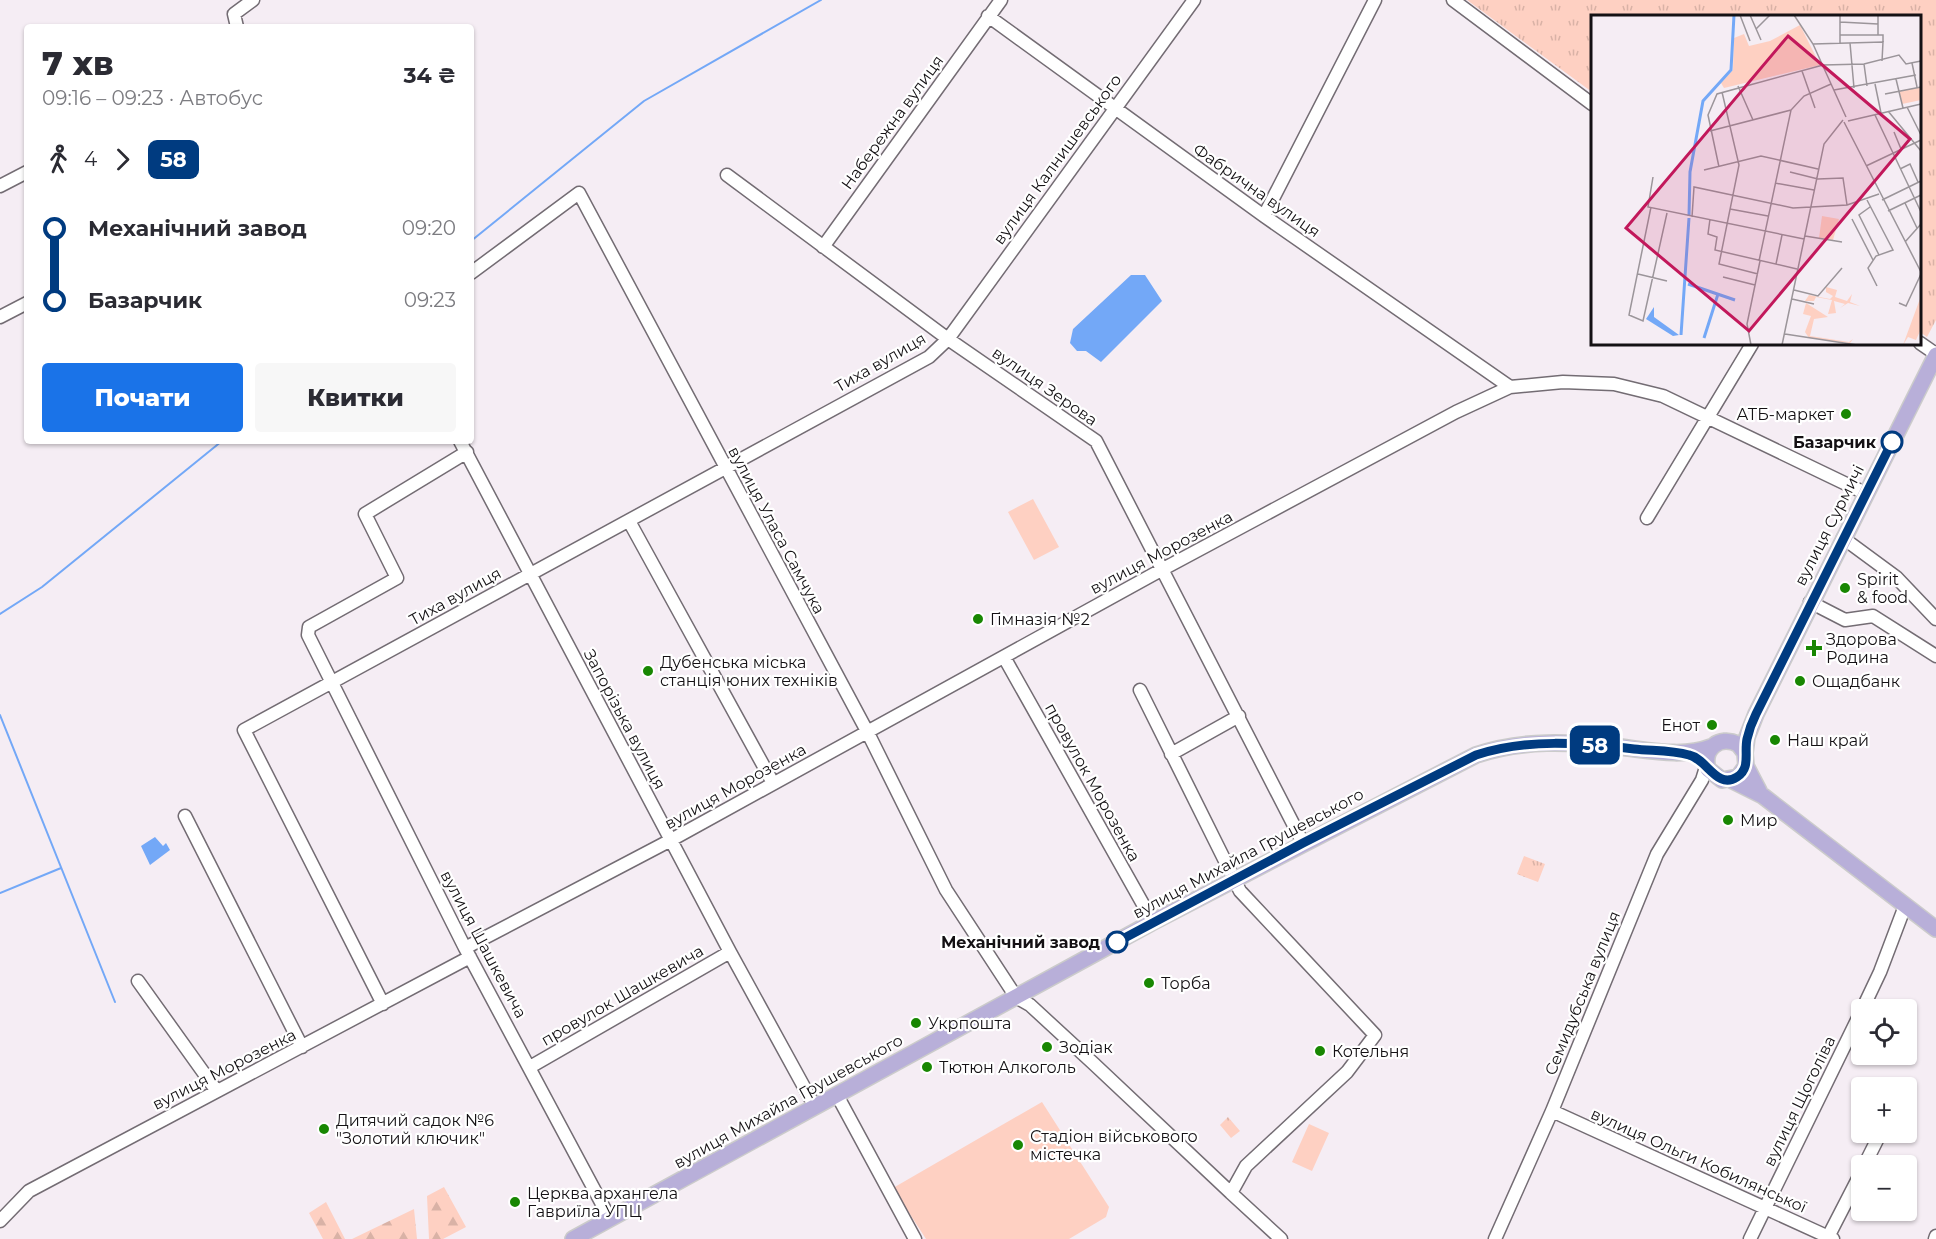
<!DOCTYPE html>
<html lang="uk">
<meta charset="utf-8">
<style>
body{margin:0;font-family:Montserrat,sans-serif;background:#f7f7f7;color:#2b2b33;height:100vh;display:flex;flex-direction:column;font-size:22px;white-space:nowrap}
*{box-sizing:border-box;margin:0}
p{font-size:20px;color:#7c7c81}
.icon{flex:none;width:33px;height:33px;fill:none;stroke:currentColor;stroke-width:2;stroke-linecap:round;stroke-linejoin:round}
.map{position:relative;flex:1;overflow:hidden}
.sheet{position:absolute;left:24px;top:24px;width:450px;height:420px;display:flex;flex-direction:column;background:#fff;border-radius:6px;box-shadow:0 2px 4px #0004}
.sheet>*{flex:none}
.badge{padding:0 12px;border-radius:9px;font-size:21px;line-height:39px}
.fabs{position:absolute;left:1851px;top:999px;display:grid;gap:12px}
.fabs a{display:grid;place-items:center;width:66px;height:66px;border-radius:6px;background:#fff;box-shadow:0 2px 4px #0004;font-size:30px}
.map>.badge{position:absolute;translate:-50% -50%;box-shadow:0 0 0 3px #fff}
.legs{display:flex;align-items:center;gap:9px;height:66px;padding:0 18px;font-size:20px}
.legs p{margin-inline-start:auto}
.head{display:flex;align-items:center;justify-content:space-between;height:102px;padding:0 18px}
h1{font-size:33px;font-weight:800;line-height:45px}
.action{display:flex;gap:12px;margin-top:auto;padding:12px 18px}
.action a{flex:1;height:69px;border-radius:6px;background:#1a73e8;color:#fff;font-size:24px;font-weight:800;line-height:69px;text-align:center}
.action a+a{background:#f7f7f7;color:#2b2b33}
ul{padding:0 18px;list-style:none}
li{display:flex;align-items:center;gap:21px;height:72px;font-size:22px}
li i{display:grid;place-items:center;width:9px;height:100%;margin:0 8px;background:currentColor}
li i::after{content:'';width:15px;height:15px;margin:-8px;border:4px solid;border-radius:50%;background:#fff}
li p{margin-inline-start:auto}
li:first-child i{background:linear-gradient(#0000 50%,currentColor 0)}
li:last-child i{background:linear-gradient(currentColor 50%,#0000 0)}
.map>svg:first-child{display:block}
.forest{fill:url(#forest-firs)}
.park{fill:url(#park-tufts)}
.garden{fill:#fed0c2}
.water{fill:#73a8f7}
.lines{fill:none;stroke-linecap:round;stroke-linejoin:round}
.stream{stroke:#73a8f7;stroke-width:2}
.minor-casing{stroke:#736c73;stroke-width:15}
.major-casing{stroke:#cbcbcb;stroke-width:18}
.minor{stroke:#fff;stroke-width:12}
.major{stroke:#b8afd9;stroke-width:15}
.line-1-casing{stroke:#fff;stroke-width:14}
.line-1{stroke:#003b80;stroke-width:9}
.poi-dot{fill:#188702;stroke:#fff;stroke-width:2}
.stop-1-dot{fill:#fff;stroke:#003b80;stroke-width:3}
.labels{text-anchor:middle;stroke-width:4.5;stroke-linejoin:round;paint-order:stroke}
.street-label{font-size:16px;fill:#141114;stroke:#fff}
.poi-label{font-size:16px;fill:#141114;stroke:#fff;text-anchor:start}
.stop-label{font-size:16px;font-weight:bold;fill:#141114;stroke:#fff;text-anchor:end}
.inset-river{fill:none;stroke:#73a8f7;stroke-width:3}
.inset-road{fill:none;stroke:#9b959a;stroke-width:1.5}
.view{fill:#c2185b;fill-opacity:0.15;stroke:#c2185b;stroke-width:3}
.inset-edge{fill:none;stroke:#141114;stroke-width:3}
</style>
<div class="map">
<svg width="1936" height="1239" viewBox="0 0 1936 1239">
<defs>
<pattern id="forest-firs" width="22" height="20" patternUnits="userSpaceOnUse" patternTransform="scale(1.5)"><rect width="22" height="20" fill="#fed0c2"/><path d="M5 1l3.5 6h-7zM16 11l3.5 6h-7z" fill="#d9b2a6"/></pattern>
<pattern id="park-tufts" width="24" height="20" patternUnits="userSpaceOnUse" patternTransform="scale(1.5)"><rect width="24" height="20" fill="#fed0c2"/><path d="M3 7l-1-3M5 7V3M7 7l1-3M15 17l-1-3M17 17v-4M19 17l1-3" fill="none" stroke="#d9b2a6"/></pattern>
</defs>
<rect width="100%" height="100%" fill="#f5edf4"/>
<path class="forest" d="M444,1187l22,40 -23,12h-14l-2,-43z
M326,1202l19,37h-22l-14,-26z
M414,1209l3,30h-65z"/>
<path class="park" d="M1467,0h469v320l-9,17 -7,-5v-316h-328v76z
M1524,856l21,8 -7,18 -21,-8z
M1228,1117l12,14 -9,7 -11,-13z"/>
<path class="garden" d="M1033,499l26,48 -25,13 -26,-48z
M1042,1102l67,105 -3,10 -37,22h-143l-33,-51z
M1309,1124l20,9 -17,38 -20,-9z"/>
<path class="water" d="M1131,275h14l17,26 -61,61 -15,-11h-9l-7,-8 3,-14z
M155,837l8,9 3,-3 4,7 -20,15 -9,-19z"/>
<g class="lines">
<path class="stream" d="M471,241l173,-140 177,-101
M0,614l42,-27 180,-146
M0,715l115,287
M0,893l61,-25"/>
<g class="minor-casing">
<path id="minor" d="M1453,0l139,104
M988,16l276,200 246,171
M237,27l-3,-13 19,-14
M727,175l221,164 148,102 207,402
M0,186l27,-14
M1264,216l111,-216
M823,247l178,-247
M471,273l108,-80 289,540 78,157 70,107 14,8 64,59 137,129 15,-27 101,-94 28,-37 -135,-144 -100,-201
M0,317l27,-14
M1920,343l16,11
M460,441l270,511 85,155
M467,452l-102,62 32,64 -88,49 -1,8 157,313 145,271
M1647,518l105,-174
M629,521l144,262
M1843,538l53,39 40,42
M1810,602l35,18 28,-4 63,40
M1004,657l149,265
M1171,754l68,-38
M185,816l117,231
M465,948l206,-108 492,-271 293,-157 54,-25 53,-5 51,2 49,12 202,97
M138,981l78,109
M383,1004l-139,-274 685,-373 19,-18 246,-339
M1862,1010l18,-38 25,-66
M530,1067l200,-115
M837,1095l78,144
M1552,1111l281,128
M1864,1166l17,-34
M1231,1193l50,46
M0,1221l29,-30 441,-234
M1828,1237l34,-66
M1495,1239l57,-128 105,-257 45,-74 5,-16
M1750,1239l112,-229
M1935,1239l1,-3"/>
</g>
<g class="major-casing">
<path id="major" d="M1745,753l2,-16 9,-23 180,-359
M1746,766l-8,11 -16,3 -14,-11c-6,-20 11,-34 30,-25l7,9 1,13 13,25
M1731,780l32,16 173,133
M573,1239l578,-316 325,-168c47,-16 94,-13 143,-8 29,3 64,11 92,0"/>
</g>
<use href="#minor" class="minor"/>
<use href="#major" class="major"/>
</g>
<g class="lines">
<g class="line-1-casing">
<path id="line-1" d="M1117,942l186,-99 173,-88c52,-17 104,-12 158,-6 18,2 37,1 55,6 18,4 28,35 48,22 14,-9 7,-24 10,-38 2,-9 5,-17 9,-25l136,-272"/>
</g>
<use href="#line-1" class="line-1"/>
</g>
<g class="poi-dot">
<circle cx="1846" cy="414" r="6"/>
<circle cx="1845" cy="588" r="6"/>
<circle cx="978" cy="619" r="6"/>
<path d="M1811 639h6v6h6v6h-6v6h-6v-6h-6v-6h6z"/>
<circle cx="648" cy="671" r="6"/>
<circle cx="1800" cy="681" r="6"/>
<circle cx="1712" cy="725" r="6"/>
<circle cx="1775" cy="740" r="6"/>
<circle cx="1728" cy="820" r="6"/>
<circle cx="1149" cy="983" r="6"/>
<circle cx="916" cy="1023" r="6"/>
<circle cx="1047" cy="1047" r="6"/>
<circle cx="1320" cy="1051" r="6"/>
<circle cx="927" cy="1067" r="6"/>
<circle cx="324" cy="1129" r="6"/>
<circle cx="1018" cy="1145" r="6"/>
<circle cx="515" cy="1202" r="6"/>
</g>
<g class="stop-1-dot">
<circle cx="1892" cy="442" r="10"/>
<circle cx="1117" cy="942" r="10"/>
</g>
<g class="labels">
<g class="street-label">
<text transform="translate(892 122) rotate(-54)" y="6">Набережна вулиця</text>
<text transform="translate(1057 159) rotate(-54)" y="6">вулиця Калнишевського</text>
<text transform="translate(1257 190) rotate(35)" y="6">Фабрична вулиця</text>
<text transform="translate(880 362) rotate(-30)" y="6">Тиха вулиця</text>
<text transform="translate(1045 386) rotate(35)" y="6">вулиця Зерова</text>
<text transform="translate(1829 525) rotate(-63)" y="6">вулиця Сурмичі</text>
<text transform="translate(777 530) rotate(62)" y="6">вулиця Уласа Самчука</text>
<text transform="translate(1161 552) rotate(-28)" y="6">вулиця Морозенка</text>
<text transform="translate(455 596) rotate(-29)" y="6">Тиха вулиця</text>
<text transform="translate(625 719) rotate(62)" y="6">Запорізька вулиця</text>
<text transform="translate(1093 782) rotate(61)" y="6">провулок Морозенка</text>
<text transform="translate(735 786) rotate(-29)" y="6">вулиця Морозенка</text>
<text transform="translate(1248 853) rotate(-28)" y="6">вулиця Михайла Грушевського</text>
<text transform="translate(484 944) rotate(62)" y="6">вулиця Шашкевича</text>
<text transform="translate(1582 993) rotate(-68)" y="6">Семидубська вулиця</text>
<text transform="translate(622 995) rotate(-30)" y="6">провулок Шашкевича</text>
<text transform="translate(224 1069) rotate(-27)" y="6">вулиця Морозенка</text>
<text transform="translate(788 1101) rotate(-29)" y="6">вулиця Михайла Грушевського</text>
<text transform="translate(1799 1101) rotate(-64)" y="6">вулиця Щоголіва</text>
<text transform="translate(1699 1160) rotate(24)" y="6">вулиця Ольги Кобилянської</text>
</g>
<g class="poi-label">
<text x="1834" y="420" text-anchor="end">АТБ-маркет</text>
<text x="1857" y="585">Spirit<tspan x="1857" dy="18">&amp; food</tspan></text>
<text x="990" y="625">Гімназія №2</text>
<text x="1826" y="645">Здорова<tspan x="1826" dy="18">Родина</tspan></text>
<text x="660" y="668">Дубенська міська<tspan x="660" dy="18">станція юних техніків</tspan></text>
<text x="1812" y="687">Ощадбанк</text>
<text x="1700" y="731" text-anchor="end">Енот</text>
<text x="1787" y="746">Наш край</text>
<text x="1740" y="826">Мир</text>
<text x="1161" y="989">Торба</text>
<text x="928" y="1029">Укрпошта</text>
<text x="1059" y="1053">Зодіак</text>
<text x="1332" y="1057">Котельня</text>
<text x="939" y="1073">Тютюн Алкоголь</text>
<text x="336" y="1126">Дитячий садок №6<tspan x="336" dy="18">"Золотий ключик"</tspan></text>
<text x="1030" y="1142">Стадіон військового<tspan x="1030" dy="18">містечка</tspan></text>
<text x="527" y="1199">Церква архангела<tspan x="527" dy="18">Гавриїла УПЦ</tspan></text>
</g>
<g class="stop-label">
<text x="1876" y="448">Базарчик</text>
<text x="1100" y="948">Механічний завод</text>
</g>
</g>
<g transform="translate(1591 15)">
<rect width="330" height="330" fill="#f5edf4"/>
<path d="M235,272l11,3 -2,7 12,4 5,-7 -2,8 10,4 -12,-3 -8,5 5,-4 -11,-3 2,12 -8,1 4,-14 -16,-3 -2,4h-9l4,-6 21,4 3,-3 -7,-4zM330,281v33l-5,11 -8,-3 -5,8zM215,288l22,14 -14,2 -4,17 39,6 4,-3 -3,4 -41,-5 -4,-6 6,-16 -8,-2z" fill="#fed0c2"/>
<path d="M330,72v13l-19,4 -3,-13z" fill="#fed0c2"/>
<path d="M209,10l20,40 -96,23 -3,-5 12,-13 1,-32 10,-4 5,12 21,-5z" fill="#fed0c2"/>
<path d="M231,201l17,3 -6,21 -14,-2z" fill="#fed0c2"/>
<path d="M63,292v10l25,18 -6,1 -27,-17z" fill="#73a8f7"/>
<path class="inset-river" d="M98,201l1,-44 13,-71 28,-31 3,-55M97,269l47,16M90,320l8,-117M113,323l14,-44"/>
<path class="inset-road" d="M149,0l10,26M159,0l11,25M203,0l19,29 33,73M249,0v28M249,7l38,2M165,14l14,-14M249,20h43v7M287,20v-20M259,28l4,45M222,29l70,-2 -1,19M321,48l5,24M273,49l3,22M211,56l13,37M305,64l7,29M284,69l6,29M147,71l15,34M243,75l82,-15M131,77l17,73 -20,99 39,10M294,79l36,-7M316,92l14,28M297,96l33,40M284,100l46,97M257,106l73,-17M253,107l77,150M119,116l81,-21M303,117l7,17M275,151l55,-26M128,152l-11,-52 9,-21 106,-29 41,-1 35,-9 7,9 15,-3M309,154l10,-5 8,18M113,155l57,-14 57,13M62,162l-5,30 156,32M184,168l39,7M276,185l26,50 -17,6 -8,12 9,18M291,185l39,-19M314,188l12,25M256,190l32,-11M60,192l-22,108 14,6 24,-108M279,192l-11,8 20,40M139,194l38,7M297,196l33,-16M101,202l2,-30 99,21 54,-3 -4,-27 -25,1 -28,-7M119,204l-2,15 9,3 -2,13 82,19M261,204l21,41M214,221l37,6M314,227l16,-18M168,246l32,-151 13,-14 27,-12M185,249l6,-29M47,259l29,7M132,262l32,8M203,275l24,6 24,-28M201,284l22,5M308,288l7,3 15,-32M194,319l72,11M160,330l-4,-21 13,-63M191,330l42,-201 19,-24"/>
<path class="view" d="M197,21l122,103 -161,192 -123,-103z"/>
<rect width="330" height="330" class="inset-edge"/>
</g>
</svg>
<div class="fabs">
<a><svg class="icon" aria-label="locate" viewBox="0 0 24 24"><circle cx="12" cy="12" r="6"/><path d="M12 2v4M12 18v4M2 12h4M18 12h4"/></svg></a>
<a>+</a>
<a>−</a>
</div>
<b class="badge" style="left:1595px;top:745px;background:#003b80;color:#fff">58</b>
<section class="sheet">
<div class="head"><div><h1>7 хв</h1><p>09:16 – 09:23 · Автобус</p></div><b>34 ₴</b></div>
<div class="legs"><svg class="icon" aria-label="walk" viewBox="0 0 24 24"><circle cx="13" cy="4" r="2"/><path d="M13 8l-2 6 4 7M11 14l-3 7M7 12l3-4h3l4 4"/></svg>4<svg class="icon" aria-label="forward" viewBox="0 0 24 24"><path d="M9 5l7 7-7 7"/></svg><b class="badge" style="background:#003b80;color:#fff">58</b></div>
<ul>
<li><i style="color:#003b80"></i><b>Механічний завод</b><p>09:20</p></li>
<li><i style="color:#003b80"></i><b>Базарчик</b><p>09:23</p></li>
</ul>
<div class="action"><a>Почати</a><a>Квитки</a></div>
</section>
</div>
